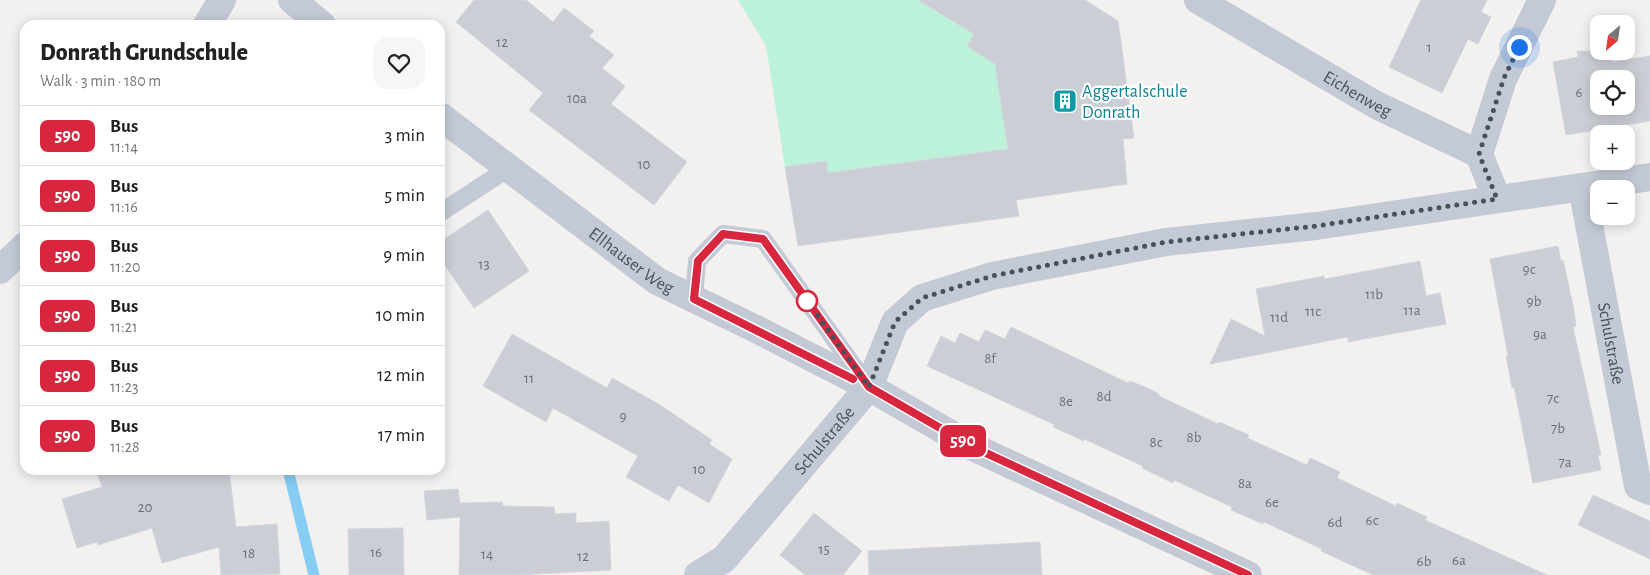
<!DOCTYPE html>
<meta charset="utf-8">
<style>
body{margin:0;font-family:"Alegreya Sans",sans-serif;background:#f6f6f6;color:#222;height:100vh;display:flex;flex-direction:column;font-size:19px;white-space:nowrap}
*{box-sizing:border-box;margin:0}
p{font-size:16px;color:#767676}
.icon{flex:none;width:28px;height:28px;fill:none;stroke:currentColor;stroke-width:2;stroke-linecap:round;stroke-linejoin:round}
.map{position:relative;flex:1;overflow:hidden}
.sheet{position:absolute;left:20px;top:20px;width:425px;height:455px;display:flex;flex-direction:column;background:#fff;border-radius:15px;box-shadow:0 2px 12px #0003}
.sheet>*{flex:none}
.badge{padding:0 10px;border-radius:8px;font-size:18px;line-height:32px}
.needle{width:32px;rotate:209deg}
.fabs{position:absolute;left:1590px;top:15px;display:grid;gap:10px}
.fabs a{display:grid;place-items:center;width:45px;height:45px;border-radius:10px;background:#fff;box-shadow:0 2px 12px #0003;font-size:25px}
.you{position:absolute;width:25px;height:25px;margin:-12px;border:4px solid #fff;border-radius:50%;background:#1a73e8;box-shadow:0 0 0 8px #1a73e833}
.map>.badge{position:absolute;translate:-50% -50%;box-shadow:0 0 0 2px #fff}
.round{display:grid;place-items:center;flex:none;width:52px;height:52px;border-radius:15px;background:#f6f6f6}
.head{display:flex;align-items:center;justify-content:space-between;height:85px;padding:0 20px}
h1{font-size:24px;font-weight:800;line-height:38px}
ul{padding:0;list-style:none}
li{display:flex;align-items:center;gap:15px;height:60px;padding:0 20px;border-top:1px solid #e0e0e0}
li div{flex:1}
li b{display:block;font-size:19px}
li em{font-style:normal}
li .badge{min-width:55px;font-weight:700;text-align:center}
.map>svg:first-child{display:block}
.green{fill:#bcf2d9}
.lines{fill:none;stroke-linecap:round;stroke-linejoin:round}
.stream{stroke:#87ccf2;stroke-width:11}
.building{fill:#ccced6;stroke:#d4d5dc;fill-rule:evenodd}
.service{stroke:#c3cad6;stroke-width:18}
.minor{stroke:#c3cad6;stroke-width:28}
.line-casing{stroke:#fff;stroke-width:11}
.line{stroke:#d7263d;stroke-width:8}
.walk{stroke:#47505f;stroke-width:5;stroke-dasharray:0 9}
.stop-dot{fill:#fff;stroke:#d7263d;stroke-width:2.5}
.labels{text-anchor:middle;stroke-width:4.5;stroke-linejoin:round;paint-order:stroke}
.number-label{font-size:15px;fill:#68707d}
.culture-label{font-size:18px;fill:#0d838f;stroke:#fff;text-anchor:start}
.street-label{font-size:18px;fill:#47505f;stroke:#fff}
</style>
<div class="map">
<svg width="1650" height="575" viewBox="0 0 1650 575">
<rect width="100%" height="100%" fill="#f3f0f0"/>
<path class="green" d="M738,0h180l56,34 -7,12 28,18 13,85 -181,24v-12l-42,6 -19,-121z"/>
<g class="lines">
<path class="stream" d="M288,470l26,105"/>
</g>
<path class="building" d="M474,0h52l27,22 11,-14 30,23 -5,5 25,19 -12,13 23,18 -14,18 76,58 -33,43 -125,-95 14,-17 -87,-71z
M918,0h167l33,21 16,117 -11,1 4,45 -111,16 3,16 -221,30 -13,-79 42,-6v12l181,-24 -13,-85 -28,-18 7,-12z
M1421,0h66l-6,12 10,5 -13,27 -10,-5 -26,54 -53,-26z
M1577,51h33l2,11 38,-6v65l-84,14 -13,-73 25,-5zM1599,79h27v27h-27z
M488,210l41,61 -55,37 -34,-50v-16z
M1558,246l3,15 2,-1 11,50 2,16 -3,1 28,128h-3l3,15 -68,13 -19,-96 -2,1 -6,-32 2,-1 -18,-96z
M1420,261l6,35 14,-3 6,31 -98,18v-5l-138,27 21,-45 34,17 -9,-47 68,-13 1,3z
M1011,327l117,56 2,-2 15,6 14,7v2l59,28 1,-2 30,13 -2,3 60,27 3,-7 30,14 -3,6 59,28 1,-3 30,14 -2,3 122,55h-174l-52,-24 1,-2 -58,-27 -1,2 -32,-14 1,-3 -58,-27 -1,3 -31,-15 1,-2 -59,-27v2l-31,-14 2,-2 -15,-7 -113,-52 14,-30 14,7 5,-10 19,9 6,-12 20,9z
M512,334l95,54 5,-10 48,27 52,35 -3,4 23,15 -23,44 -31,-18 -9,16 -43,-24 12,-21 -85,-48 -7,14 -63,-36z
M96,470h133l7,57 41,-3 3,50 -59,1 -2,-28 -57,16 -10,-35 -54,17 -1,-3 -20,6 -15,-49 40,-12z
M458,489l2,14 43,-1 -1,4 52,1 1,7 21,-1v10l33,-2 2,49 -95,5h-57l1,-58 -33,3 -3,-29z
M1593,495l57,26v38l-72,-34z
M814,513l48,38 -19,24h-38l-25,-20z
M403,528l1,47h-55l-1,-46z
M1040,542l2,33h-173l-1,-24z"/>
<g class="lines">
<path class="service" d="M440,213l69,-45
M694,299l3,-38 26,-27 40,5 102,143"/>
<g class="minor">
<path d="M292,0l30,25"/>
<path id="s1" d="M1198,0l178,105 103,49 18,45"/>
<path d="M207,25l15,-25"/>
<path id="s2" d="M440,116l217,165 99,48 113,58 104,60 275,128"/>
<path d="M1479,154l24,-75 39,-79"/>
<path id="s3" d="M1582,187l56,299 12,5"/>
<path d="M0,270l25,-24"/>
<path id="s4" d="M698,575l26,-16 145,-172 26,-65 27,-24 70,-22 174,-34 150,-16 334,-49"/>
</g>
</g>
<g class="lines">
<g class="line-casing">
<path id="line" d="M853,379l-159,-80 4,-38 25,-27 40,5 106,148 104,60 275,128"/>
</g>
<use href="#line" class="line"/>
<path class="walk" d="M807,301l62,86 26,-65 27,-24 70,-22 174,-34 150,-16 181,-27 -18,-45 25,-76 15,-31"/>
</g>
<defs>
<g id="building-square" transform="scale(1.25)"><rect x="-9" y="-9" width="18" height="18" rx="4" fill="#0f9aa8" stroke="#fff"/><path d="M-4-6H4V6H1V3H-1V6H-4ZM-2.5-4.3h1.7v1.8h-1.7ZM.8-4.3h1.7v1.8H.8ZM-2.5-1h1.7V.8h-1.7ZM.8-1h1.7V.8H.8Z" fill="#fff"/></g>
</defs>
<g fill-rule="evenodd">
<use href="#building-square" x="1065" y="101"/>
</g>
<circle class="stop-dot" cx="807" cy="301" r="10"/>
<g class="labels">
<g class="number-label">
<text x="502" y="47">12</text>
<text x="1429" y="52">1</text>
<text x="1579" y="97">6</text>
<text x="577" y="103">10a</text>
<text x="644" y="169">10</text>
<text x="484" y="269">13</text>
<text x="1529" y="274">9c</text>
<text x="1374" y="299">11b</text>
<text x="1534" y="306">9b</text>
<text x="1412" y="315">11a</text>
<text x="1313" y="316">11c</text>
<text x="1279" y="322">11d</text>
<text x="1540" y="339">9a</text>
<text x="990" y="363">8f</text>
<text x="529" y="383">11</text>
<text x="1104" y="401">8d</text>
<text x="1553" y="403">7c</text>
<text x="1066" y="406">8e</text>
<text x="623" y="421">9</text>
<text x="1558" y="433">7b</text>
<text x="1194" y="442">8b</text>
<text x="1156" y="447">8c</text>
<text x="1565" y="467">7a</text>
<text x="699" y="474">10</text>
<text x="1245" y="488">8a</text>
<text x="1272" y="507">6e</text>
<text x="145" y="512">20</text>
<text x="1372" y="525">6c</text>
<text x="1335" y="527">6d</text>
<text x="824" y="554">15</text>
<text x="376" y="557">16</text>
<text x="249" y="558">18</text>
<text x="487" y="559">14</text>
<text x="583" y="561">12</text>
<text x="1459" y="565">6a</text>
<text x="1424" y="566">6b</text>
</g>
<g class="culture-label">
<text x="1082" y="97">Aggertalschule<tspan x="1082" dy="21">Donrath</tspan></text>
</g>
<g class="street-label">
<text dy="6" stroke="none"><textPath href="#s1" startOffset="185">Eichenweg</textPath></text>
<text dy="6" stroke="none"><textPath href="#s2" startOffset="240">Ellhauser Weg</textPath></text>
<text dy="6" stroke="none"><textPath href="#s3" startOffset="159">Schulstraße</textPath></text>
<text dy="6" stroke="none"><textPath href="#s4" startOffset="186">Schulstraße</textPath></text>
</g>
</g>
</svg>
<div class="fabs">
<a><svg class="needle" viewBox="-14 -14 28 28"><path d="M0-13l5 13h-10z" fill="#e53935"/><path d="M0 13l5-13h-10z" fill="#767676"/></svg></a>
<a><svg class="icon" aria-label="locate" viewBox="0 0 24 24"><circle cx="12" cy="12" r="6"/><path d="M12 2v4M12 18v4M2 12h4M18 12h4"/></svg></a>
<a>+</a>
<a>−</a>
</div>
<div class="you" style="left:1519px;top:47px"></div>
<b class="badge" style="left:963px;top:441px;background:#d7263d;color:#fff">590</b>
<section class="sheet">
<div class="head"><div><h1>Donrath Grundschule</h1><p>Walk · 3 min · 180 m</p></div><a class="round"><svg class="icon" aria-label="heart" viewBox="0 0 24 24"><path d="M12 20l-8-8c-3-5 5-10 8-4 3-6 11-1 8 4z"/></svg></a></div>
<ul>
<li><span class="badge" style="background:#d7263d;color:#fff">590</span><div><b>Bus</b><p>11:14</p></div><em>3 min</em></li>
<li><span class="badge" style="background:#d7263d;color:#fff">590</span><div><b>Bus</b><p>11:16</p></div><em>5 min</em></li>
<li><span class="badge" style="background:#d7263d;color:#fff">590</span><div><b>Bus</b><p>11:20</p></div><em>9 min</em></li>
<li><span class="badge" style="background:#d7263d;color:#fff">590</span><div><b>Bus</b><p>11:21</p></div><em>10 min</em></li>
<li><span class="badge" style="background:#d7263d;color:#fff">590</span><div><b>Bus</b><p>11:23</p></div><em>12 min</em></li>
<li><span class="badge" style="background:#d7263d;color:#fff">590</span><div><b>Bus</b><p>11:28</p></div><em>17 min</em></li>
</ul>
</section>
</div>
